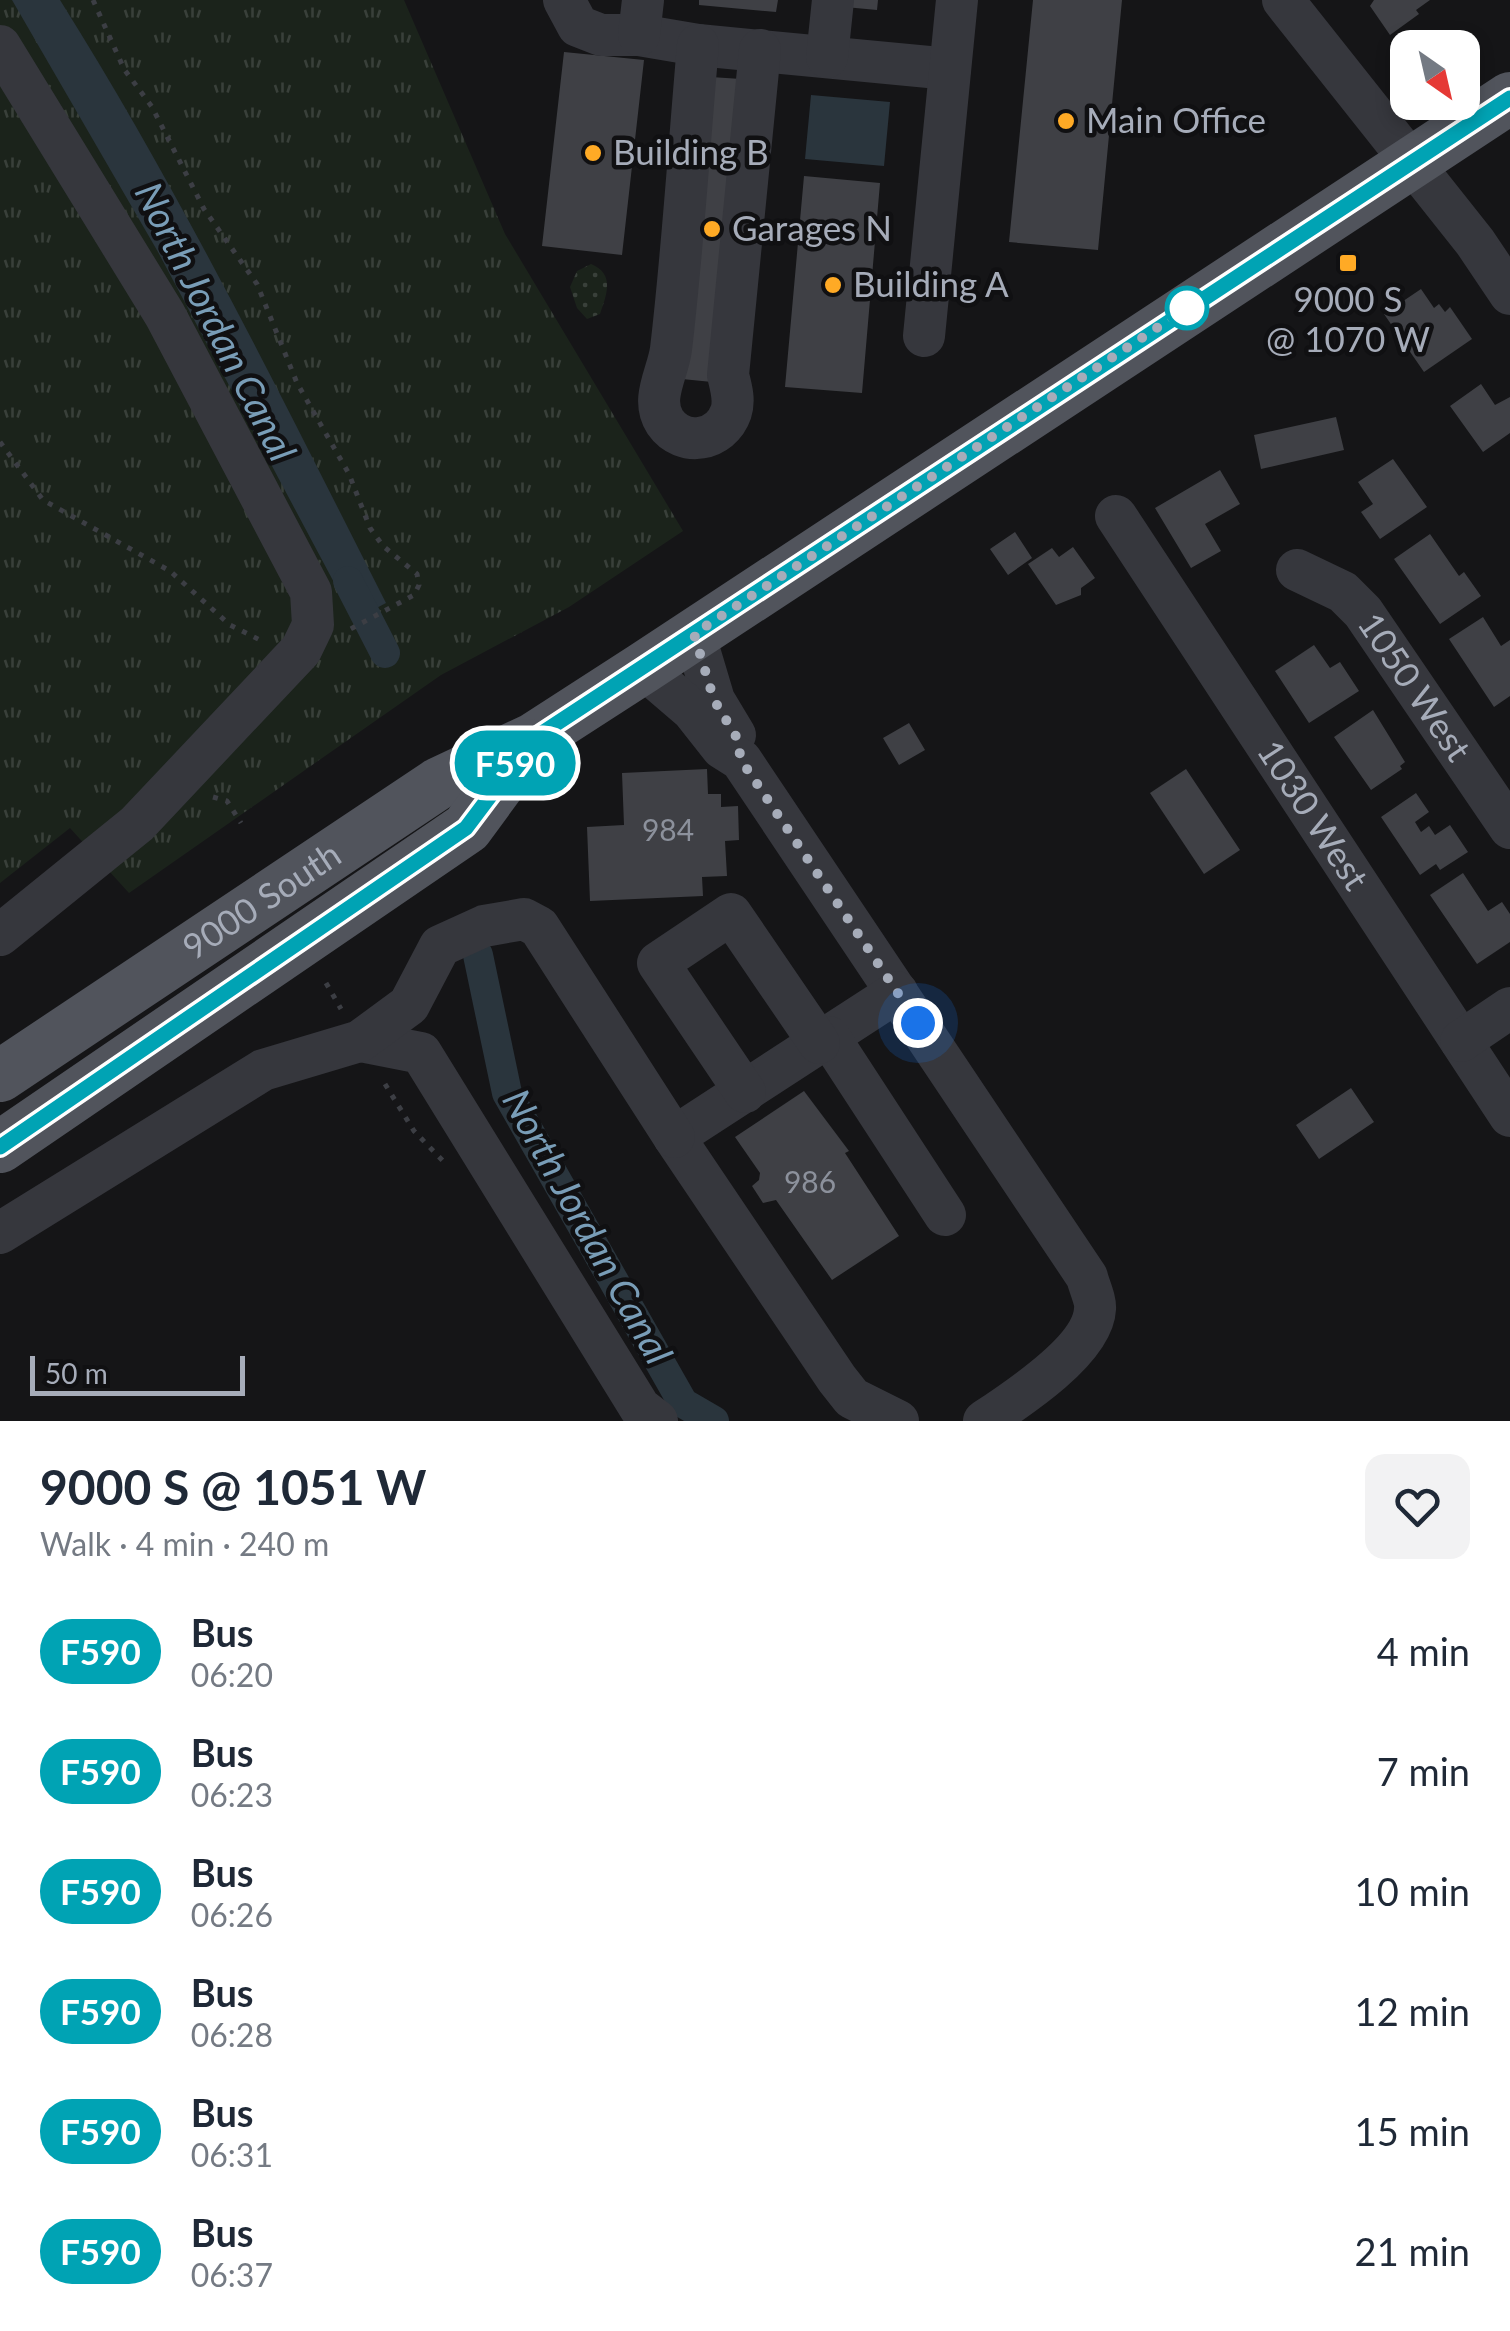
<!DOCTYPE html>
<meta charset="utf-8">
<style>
body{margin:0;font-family:Lato,sans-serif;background:#f2f2f3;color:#1f2937;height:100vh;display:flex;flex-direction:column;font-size:38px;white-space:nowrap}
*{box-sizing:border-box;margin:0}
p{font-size:32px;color:#747a83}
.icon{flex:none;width:55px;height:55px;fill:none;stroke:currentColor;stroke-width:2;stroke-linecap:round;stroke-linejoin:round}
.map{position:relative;height:1421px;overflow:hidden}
.panel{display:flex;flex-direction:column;background:#fff;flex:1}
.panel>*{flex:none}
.badge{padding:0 20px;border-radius:32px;font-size:35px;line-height:65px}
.needle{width:65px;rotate:146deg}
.buttons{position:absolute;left:1390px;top:30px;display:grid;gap:20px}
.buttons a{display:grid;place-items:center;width:90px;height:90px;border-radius:20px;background:#fff;box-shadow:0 5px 15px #0003;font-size:50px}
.scale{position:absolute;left:30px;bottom:25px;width:215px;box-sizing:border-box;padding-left:10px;border:5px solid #a6acb9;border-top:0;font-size:28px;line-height:35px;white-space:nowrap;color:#a6acb9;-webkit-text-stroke:8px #101012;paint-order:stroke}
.you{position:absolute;width:50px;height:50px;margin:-25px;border:8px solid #fff;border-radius:50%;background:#1a73e8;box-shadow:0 0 0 15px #1a73e833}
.map>.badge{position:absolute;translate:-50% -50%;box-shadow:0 0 0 5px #fff}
.round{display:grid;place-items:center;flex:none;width:105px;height:105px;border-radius:20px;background:#f2f2f3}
.head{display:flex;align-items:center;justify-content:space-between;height:170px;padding:0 40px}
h1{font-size:48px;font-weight:700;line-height:75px}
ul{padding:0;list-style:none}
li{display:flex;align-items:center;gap:30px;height:120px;padding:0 40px}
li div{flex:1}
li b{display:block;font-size:38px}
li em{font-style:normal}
li .badge{min-width:110px;font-weight:700;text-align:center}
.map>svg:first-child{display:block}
.grass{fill:url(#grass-tufts)}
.park{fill:url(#park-dots)}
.water{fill:#2a353d}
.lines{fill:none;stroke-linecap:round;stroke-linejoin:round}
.canal{stroke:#2a353d;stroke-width:30}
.building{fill:#3f4045}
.path{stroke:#3c3e44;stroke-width:5;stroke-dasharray:5 8;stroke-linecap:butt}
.minor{stroke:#36373d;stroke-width:42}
.major{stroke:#51545c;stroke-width:52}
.line-casing{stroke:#fff;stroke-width:22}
.line{stroke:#00a3b4;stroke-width:15}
.walk{stroke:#a6acb9;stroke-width:10;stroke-dasharray:0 18}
.poi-dot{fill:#ffaa25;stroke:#101012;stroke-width:4}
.stop-dot{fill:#fff;stroke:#00a3b4;stroke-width:5}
.labels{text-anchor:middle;stroke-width:9;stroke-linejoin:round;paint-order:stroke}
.number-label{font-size:30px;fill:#8c919c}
.poi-label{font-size:35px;fill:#a6acb9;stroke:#101012;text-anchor:start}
.street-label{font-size:35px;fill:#a6acb9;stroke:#101012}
.water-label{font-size:38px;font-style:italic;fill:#799db7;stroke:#101012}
</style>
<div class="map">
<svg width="1510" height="1421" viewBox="0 0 1510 1421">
<defs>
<pattern id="grass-tufts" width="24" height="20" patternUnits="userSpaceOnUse" patternTransform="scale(2.5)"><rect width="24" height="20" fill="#1b231b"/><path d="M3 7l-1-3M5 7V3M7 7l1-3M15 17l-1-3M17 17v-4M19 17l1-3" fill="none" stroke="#39403a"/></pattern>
<pattern id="park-dots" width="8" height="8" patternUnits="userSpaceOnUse" patternTransform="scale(2.5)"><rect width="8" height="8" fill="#1b231b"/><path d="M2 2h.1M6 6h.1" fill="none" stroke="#39403a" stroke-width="1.8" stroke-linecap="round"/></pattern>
</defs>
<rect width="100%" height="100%" fill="#151517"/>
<path class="grass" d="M0,0h404l101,234 178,297 -114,76 -128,68 -312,218 -59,-65 -70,55z"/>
<path class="park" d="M591,264c24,10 16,30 9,50l-13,5 -10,-11 -7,-21 7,-16z"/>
<path class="water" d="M12,0h48c122,194 223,400 326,603l-32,17 -196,-368z
M811,95l79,7 -6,64 -79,-7z"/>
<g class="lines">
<path class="canal" d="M348,581l37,72
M478,955l29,138 176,310 31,18"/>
</g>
<path class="building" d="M699,0h79l-2,12 -77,-7z
M846,0h32l-1,10 -32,-3z
M1033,0h89l-24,250 -89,-8z
M1374,0h56l-14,10 3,4 -29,21 -20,-29z
M564,52l80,8 -22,195 -80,-9z
M711,77l30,2 -29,303 -30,-3z
M804,176l76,7 -18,210 -77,-6z
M1421,289l13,19 5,-4 6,8 5,-5 22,32 -48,33 -40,-58z
M1481,384l14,21 15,-8v36l-27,19 -33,-46z
M1336,417l8,33 -83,19 -7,-34z
M1393,459l34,48 -47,32 -19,-27 12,-8 -15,-22z
M1220,470l20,34 -35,20 16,27 -30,17 -36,-60z
M1015,532l17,26 -24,17 -18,-26z
M1430,534l29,42 5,-4 17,24 -41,28 -46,-65z
M1073,547l22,31 -14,10v7l-25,10 -28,-41 24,-16 7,9z
M1483,617l18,29 9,-6v56l-16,11 -45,-68z
M1314,645l16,23 10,-6 19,29 -50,32 -34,-52z
M1373,710l32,52 -5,4 2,3 -31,21 -37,-53z
M909,723l16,27 -26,15 -16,-27z
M707,769l1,25h13v13l17,-1 1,34 -14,1 2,35 -25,1 1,19 -113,5 -3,-74 37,-2 -2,-52z
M1186,769l54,81 -36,24 -54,-81z
M1416,793l13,19 -14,10 6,10 8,-6 6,9 15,-10 18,27 -28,18 -4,-6 -16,11 -39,-58z
M1463,873l25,38 14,-9 8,12v28l-33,22 -47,-69z
M1351,1088l23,34 -55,37 -23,-34z
M804,1091l45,60 -4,2 54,83 -67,44 -56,-80 -13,3 -11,-17 7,-6 1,-7 -25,-36z"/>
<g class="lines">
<path class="path" d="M93,0l31,69 28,38 52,102 53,75 40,99 52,91 21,54 13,18 34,28 2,11 -5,10 -69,37
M0,442l43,58 127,71 60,54 34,17
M213,797l14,4 14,22
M326,983l15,26
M385,1084l29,47 30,31"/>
<g class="minor">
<path d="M564,0l14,26 23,9h38l59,10 252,24"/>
<path d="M1283,0l192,242 35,52"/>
<path d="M639,35l4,-35"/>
<path d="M698,45c-9,101 -15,203 -27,304 -3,24 -21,50 -6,73 18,26 56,19 66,-10 4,-12 0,-25 -3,-37l32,-325"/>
<path d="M0,46l165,269 146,277 2,33 -12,25 -164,174 -137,111"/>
<path d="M827,57l6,-57"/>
<path d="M924,336l33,-336"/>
<path id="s1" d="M1116,516l394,600"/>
<path id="s2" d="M1297,570l46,22 20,20 147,216"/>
<path d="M694,633l20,67 21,35"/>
<path d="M643,668l49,42 30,38 19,12 346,517c2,9 9,23 8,32 -2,41 -79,91 -111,112"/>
<path d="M897,992l-223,145 163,242 15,19 46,23"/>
<path d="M829,1037l116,178"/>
<path d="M360,1041l61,12 219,355 17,13"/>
<path d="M1461,1041l49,-33"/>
<path d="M745,1092l-87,-129 73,-49 88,129"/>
<path d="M0,1233l263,-163 97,-29 49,-36 31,-59 44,-20 40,-7 15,8 135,210"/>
</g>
<g class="major">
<path id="s3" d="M0,1076l439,-293 94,-44 110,-71 867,-570"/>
<path d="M0,1147l467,-319 61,-83"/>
</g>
</g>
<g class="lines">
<g class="line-casing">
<path id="line" d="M0,1147l466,-319 67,-89 977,-641"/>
</g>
<use href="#line" class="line"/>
<path class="walk" d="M918,1023l-177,-263 -4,-22 -23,-38 -20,-66 493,-326"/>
</g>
<g class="poi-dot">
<circle cx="1066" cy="121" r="10"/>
<circle cx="593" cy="153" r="10"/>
<circle cx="712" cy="229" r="10"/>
<rect x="1338" y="253" width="20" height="20" rx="5"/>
<circle cx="833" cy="285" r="10"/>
</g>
<circle class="stop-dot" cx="1187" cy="308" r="20"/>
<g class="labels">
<g class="number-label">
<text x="668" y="841">984</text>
<text x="810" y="1193">986</text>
</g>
<g class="poi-label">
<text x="1086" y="133">Main Office</text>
<text x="613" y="165">Building B</text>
<text x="732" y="241">Garages N</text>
<text x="853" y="297">Building A</text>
<text x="1348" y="312" text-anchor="middle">9000 S<tspan x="1348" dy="40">@ 1070 W</tspan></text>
</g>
<g class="street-label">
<text dy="12" stroke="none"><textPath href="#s2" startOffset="170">1050 West</textPath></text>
<text dy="12" stroke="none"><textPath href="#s1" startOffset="358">1030 West</textPath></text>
<text dy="12" stroke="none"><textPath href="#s3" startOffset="315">9000 South</textPath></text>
</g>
<g class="water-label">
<text transform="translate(215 322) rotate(63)" y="13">North Jordan Canal</text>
<text transform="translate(587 1227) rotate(61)" y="13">North Jordan Canal</text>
</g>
</g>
</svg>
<div class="buttons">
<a><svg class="needle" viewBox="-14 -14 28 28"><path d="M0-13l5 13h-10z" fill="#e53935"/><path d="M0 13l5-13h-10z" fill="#747a83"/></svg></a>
</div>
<div class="scale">50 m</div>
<div class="you" style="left:918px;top:1023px"></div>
<b class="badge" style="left:515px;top:763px;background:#00a3b4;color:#fff">F590</b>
</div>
<section class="panel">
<div class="head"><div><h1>9000 S @ 1051 W</h1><p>Walk · 4 min · 240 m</p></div><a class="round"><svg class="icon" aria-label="heart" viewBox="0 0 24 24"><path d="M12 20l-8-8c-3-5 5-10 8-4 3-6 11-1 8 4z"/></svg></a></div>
<ul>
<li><span class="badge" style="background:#00a3b4;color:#fff">F590</span><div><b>Bus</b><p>06:20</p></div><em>4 min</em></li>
<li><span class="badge" style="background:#00a3b4;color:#fff">F590</span><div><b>Bus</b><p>06:23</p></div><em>7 min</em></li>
<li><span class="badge" style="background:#00a3b4;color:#fff">F590</span><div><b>Bus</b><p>06:26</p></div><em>10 min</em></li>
<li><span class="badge" style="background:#00a3b4;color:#fff">F590</span><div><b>Bus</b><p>06:28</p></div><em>12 min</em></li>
<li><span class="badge" style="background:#00a3b4;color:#fff">F590</span><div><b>Bus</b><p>06:31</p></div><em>15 min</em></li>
<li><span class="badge" style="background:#00a3b4;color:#fff">F590</span><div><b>Bus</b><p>06:37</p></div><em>21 min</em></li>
</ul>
</section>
